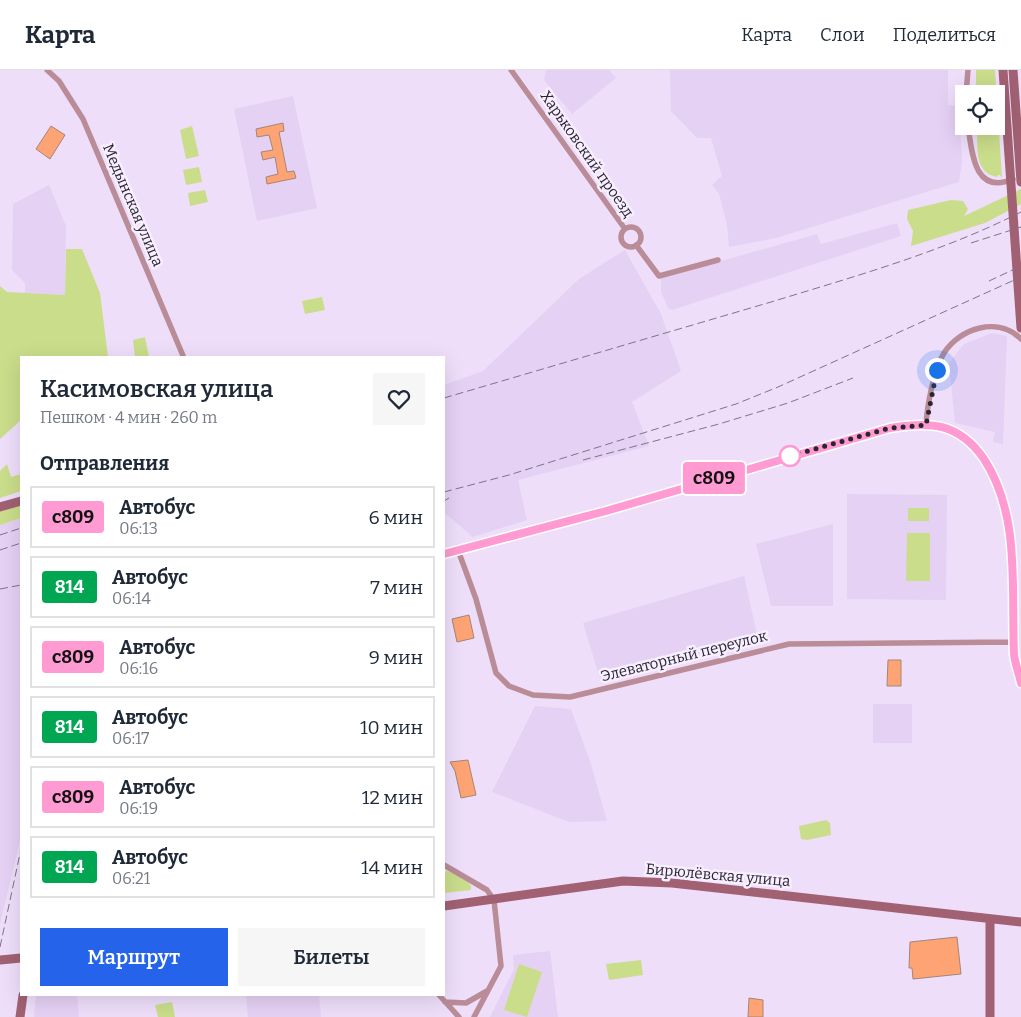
<!DOCTYPE html>
<html lang="ru">
<meta charset="utf-8">
<style>
body{margin:0;font-family:Bitter,serif;background:#f6f6f7;color:#1f2937;height:100vh;display:flex;flex-direction:column;font-size:19px;white-space:nowrap}
*{box-sizing:border-box;margin:0}
p{font-size:16px;color:#747a83}
.icon{flex:none;width:28px;height:28px;fill:none;stroke:currentColor;stroke-width:2;stroke-linecap:round;stroke-linejoin:round}
.map{position:relative;flex:1;overflow:hidden}
.details{position:absolute;left:20px;top:286px;width:425px;height:640px;display:flex;flex-direction:column;background:#fff;border-radius:0px;box-shadow:0 5px 20px #0002}
.details>*{flex:none}
.badge{padding:0 10px;border-radius:4px;font-size:18px;line-height:32px}
.buttons{position:absolute;left:955px;top:15px;display:grid;gap:10px}
.buttons a{display:grid;place-items:center;width:50px;height:50px;border-radius:0px;background:#fff;box-shadow:0 5px 20px #0002;font-size:25px}
.you{position:absolute;width:25px;height:25px;margin:-12px;border:4px solid #fff;border-radius:50%;background:#1a73e8;box-shadow:0 0 0 8px #1a73e833}
.map>.badge{position:absolute;translate:-50% -50%;box-shadow:0 0 0 2px #fff}
h2{padding:0 20px;font-size:19px;line-height:45px}
.round{display:grid;place-items:center;flex:none;width:52px;height:52px;border-radius:0px;background:#f6f6f7}
.overview{display:flex;align-items:center;justify-content:space-between;height:85px;padding:0 20px}
h1{font-size:24px;font-weight:600;line-height:38px}
.primary-button{display:flex;gap:10px;margin-top:auto;padding:10px 20px}
.primary-button a{flex:1;height:58px;border-radius:0px;background:#2563eb;color:#fff;font-size:20px;font-weight:600;line-height:58px;text-align:center}
.primary-button a+a{background:#f6f6f7;color:#1f2937}
ul{padding:0;list-style:none}
li{display:flex;align-items:center;gap:15px;height:62px;margin:0 10px 8px;padding:0 10px;border:2px solid #e0e1e3;border-radius:0px}
li div{flex:1}
li b{display:block;font-size:19px}
li em{font-style:normal}
li .badge{min-width:55px;font-weight:700;text-align:center}
header{display:flex;align-items:center;gap:30px;box-sizing:border-box;height:70px;padding:0 25px;background:#fff;border-bottom:1px solid #e0e1e3}
header strong{font-size:24px}
nav{display:flex;gap:28px;margin-inline-start:auto;font-size:18px}
.map>svg:first-child{display:block}
.built{fill:#e5d1f4}
.green{fill:#cadd8b}
.building{fill:#fea374;stroke:#a38677}
.lines{fill:none;stroke-linecap:round;stroke-linejoin:round}
.street{stroke:#b98c97;stroke-width:5.5}
.secondary{stroke:#a16172;stroke-width:9}
.rail{stroke:#7f7487;stroke-width:1;stroke-dasharray:8 4;stroke-linecap:butt}
.line-casing{stroke:#fff;stroke-width:11}
.line{stroke:#ff9ad2;stroke-width:8}
.walk{stroke:#2b2530;stroke-width:5;stroke-dasharray:0 9}
.stop-dot{fill:#fff;stroke:#ff9ad2;stroke-width:2.5}
.labels{text-anchor:middle;stroke-width:5;stroke-linejoin:round;paint-order:stroke}
.street-label{font-size:15px;fill:#2b2530;stroke:#f7eeff}
</style>
<header>
<strong>Карта</strong>
<nav><a>Карта</a><a>Слои</a><a>Поделиться</a></nav>
</header>
<div class="map">
<svg width="1021" height="947" viewBox="0 0 1021 947">
<rect width="100%" height="100%" fill="#eedefa"/>
<path class="built" d="M546,0h63l7,8 -44,36 -28,-34z
M670,0h278v35l11,1 3,55 -3,21 -183,56 -47,9 -2,-22 -8,-31 -7,-9 10,-9 -11,-38h-14l-26,-27z
M293,26l24,112 -60,13 -23,-112z
M49,115l17,41 -1,69 -40,-2v-10l-13,-13 1,-66z
M897,153l4,13 -229,74 -4,-2 -7,-16v-14l156,-44 4,10z
M625,180l36,64 20,57 -49,31 17,44 -131,34 9,40 -54,17 -27,-23 -2,1v-130l39,-14 96,-92z
M992,263l15,3 -4,108 -10,-2 2,-10 -40,-9 -6,-60 15,-19z
M847,424l100,1 -1,105 -99,-1z
M21,448v319l-21,87v-399z
M833,454v82h-62l-15,-62z
M744,506l14,63 -81,20 -76,23 -18,-59z
M873,634h39v39h-39z
M535,636l36,3 19,52 17,60 -38,1 -77,-30z
M550,881l8,66h-68l24,-48 -1,-14z
M36,925h41l2,22h-45z
M246,925h73l2,22h-73z"/>
<path class="green" d="M976,0h19l7,108 -2,-3h-2l-1,2c-24,-5 -19,-31 -20,-51h19v-32h-20z
M192,56l7,30 -13,3 -6,-29z
M199,97l3,15 -16,3 -3,-15z
M1021,119v15l-36,19 -74,23 2,-15 -6,-12 1,-9 43,-10 12,1 5,8 -4,7z
M205,120l3,12 -18,4 -2,-13z
M66,179h16l18,44 8,64 -87,1v62l-21,19v-153l7,6 58,3z
M322,227l3,13 -20,4 -3,-13z
M145,267l4,20h-14l-2,-17z
M7,394l4,13 10,-3v17l-21,7v-27z
M21,433v15l-21,7v-15z
M908,438h21v13h-21z
M907,463h23v48h-24z
M826,750l4,3 1,12 -24,5 -6,-1 -2,-13z
M444,801c9,0 22,8 27,15v4l-27,3z
M641,890l2,15 -34,5 -3,-16z
M519,894l23,8 -15,45 -23,-7z
M172,932l3,15h-17l-3,-12z"/>
<path class="building" d="M283,53l1,8 -5,1 8,40 7,-1 2,7 -29,6 -1,-7 12,-3 -3,-17 -12,3 -2,-8 12,-2 -4,-15 -12,2 -1,-8z
M51,56l14,9 -15,24 -14,-10z
M469,545l5,23 -17,4 -5,-23z
M888,590h13v26h-14z
M468,690l8,35 -15,3 -6,-27 -5,-9z
M957,867l4,37 -48,5 -1,-11h-3l1,-26z
M749,928l14,2v17h-15z"/>
<g class="lines">
<path class="street" d="M47,0l12,11 24,38 101,239
M511,0l114,159
M966,24l2,-24
M968,56c4,26 6,70 45,53
M621 167a10 10 0 1 1 20 0a10 10 0 1 1-20 0Z
M636,175l23,31 59,-16
M926,355c1,-19 8,-56 18,-72 16,-25 54,-37 77,-14
M458,480l18,49 20,74 13,13 24,9 37,2 219,-53 225,-2
M444,484l161,-43 285,-83c42,-7 69,-4 95,32 34,47 28,107 29,162 0,12 -1,24 0,35 2,9 5,17 7,26
M444,795l43,25 7,10 7,66 -27,51
M439,925l20,22
M445,932l21,1 21,-12"/>
<path class="secondary" d="M1003,0l18,258
M1013,0l8,112
M0,437l21,-6
M444,836l179,-25 49,2 349,39
M0,890l21,-2
M20,947l3,-22
M990,947v-98"/>
<path class="rail" d="M971,173l50,-16
M989,211l32,-15
M444,328c109,-32 218,-64 327,-96 85,-26 171,-50 250,-90
M583,390l136,-36 69,-21 65,-25
M444,422l65,-17 227,-71 42,-17 243,-110
M444,431l5,-3
M0,465l21,-7
M0,480l21,-7
M0,519l21,-4
M0,877l21,-98"/>
</g>
<g class="lines">
<g class="line-casing">
<path id="line" d="M444,484l162,-43 284,-83c41,-7 69,-5 94,31 37,57 27,129 30,195 1,10 5,19 7,29"/>
</g>
<use href="#line" class="line"/>
<path class="walk" d="M790,386l100,-28 36,-3 11,-55"/>
</g>
<circle class="stop-dot" cx="790" cy="386" r="10"/>
<g class="labels">
<g class="street-label">
<text transform="translate(587 84) rotate(55)" y="5">Харьковский проезд</text>
<text transform="translate(133 135) rotate(67)" y="5">Медынская улица</text>
<text transform="translate(684 586) rotate(-14)" y="5">Элеваторный переулок</text>
<text transform="translate(718 805) rotate(5)" y="5">Бирюлёвская улица</text>
</g>
</g>
</svg>
<div class="buttons">
<a><svg class="icon" aria-label="locate" viewBox="0 0 24 24"><circle cx="12" cy="12" r="6"/><path d="M12 2v4M12 18v4M2 12h4M18 12h4"/></svg></a>
</div>
<div class="you" style="left:937px;top:300px"></div>
<b class="badge" style="left:714px;top:408px;background:#ff9ad2;color:#111">с809</b>
<section class="details">
<div class="overview"><div><h1>Касимовская улица</h1><p>Пешком · 4 мин · 260 m</p></div><a class="round"><svg class="icon" aria-label="heart" viewBox="0 0 24 24"><path d="M12 20l-8-8c-3-5 5-10 8-4 3-6 11-1 8 4z"/></svg></a></div>
<h2>Отправления</h2>
<ul>
<li><span class="badge" style="background:#ff9ad2;color:#111">с809</span><div><b>Автобус</b><p>06:13</p></div><em>6 мин</em></li>
<li><span class="badge" style="background:#00a651;color:#fff">814</span><div><b>Автобус</b><p>06:14</p></div><em>7 мин</em></li>
<li><span class="badge" style="background:#ff9ad2;color:#111">с809</span><div><b>Автобус</b><p>06:16</p></div><em>9 мин</em></li>
<li><span class="badge" style="background:#00a651;color:#fff">814</span><div><b>Автобус</b><p>06:17</p></div><em>10 мин</em></li>
<li><span class="badge" style="background:#ff9ad2;color:#111">с809</span><div><b>Автобус</b><p>06:19</p></div><em>12 мин</em></li>
<li><span class="badge" style="background:#00a651;color:#fff">814</span><div><b>Автобус</b><p>06:21</p></div><em>14 мин</em></li>
</ul>
<div class="primary-button"><a>Маршрут</a><a>Билеты</a></div>
</section>
</div>
